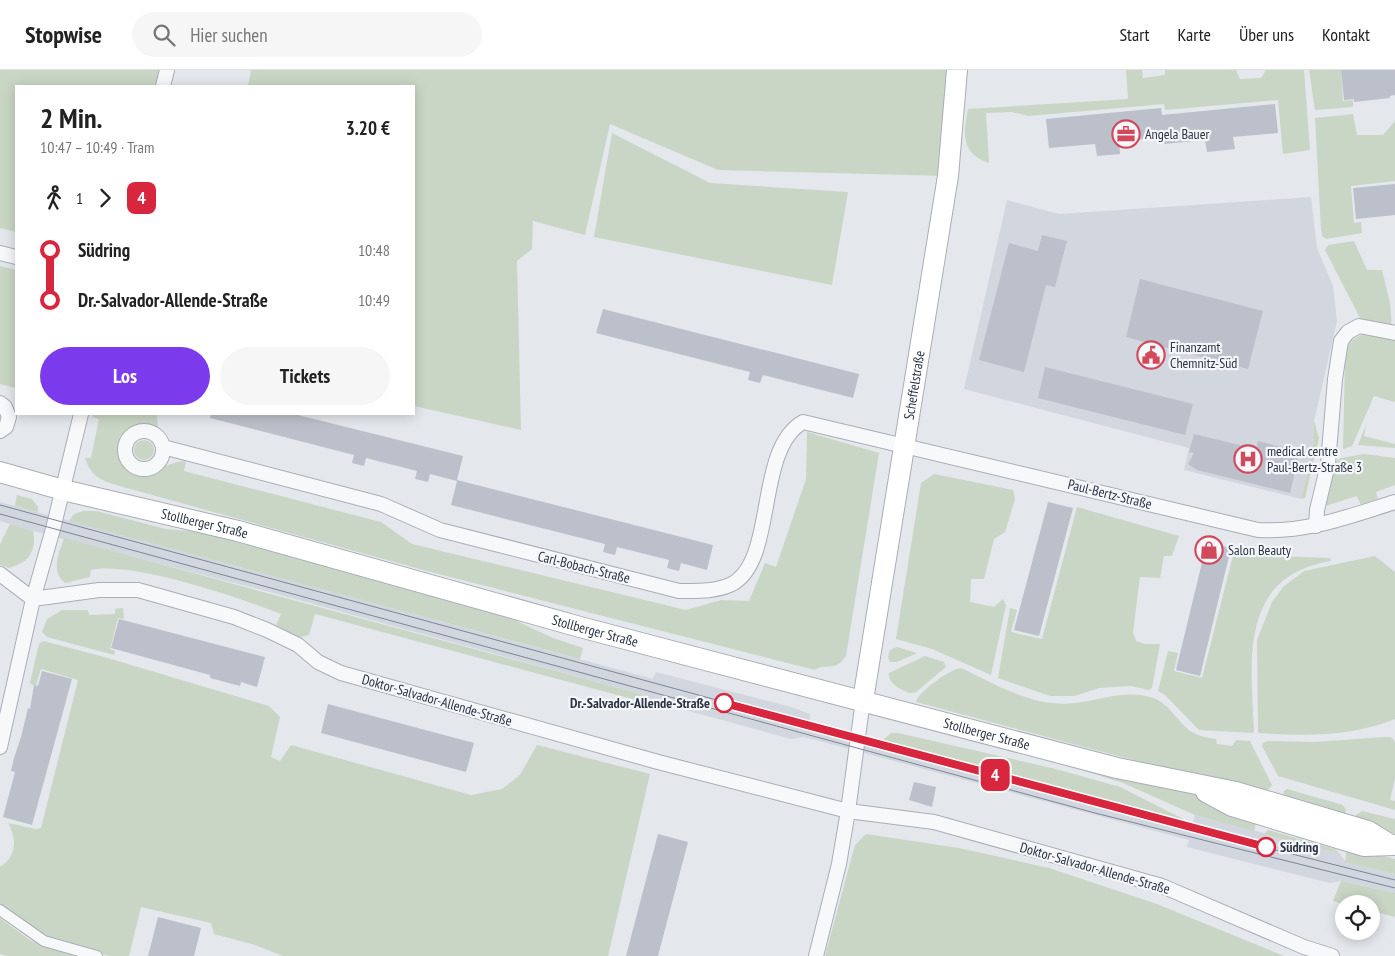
<!DOCTYPE html>
<html lang="de">
<meta charset="utf-8">
<style>
body{margin:0;font-family:"PT Sans Narrow",sans-serif;background:#f6f6f6;color:#222;height:100vh;display:flex;flex-direction:column;font-size:19px;white-space:nowrap}
*{box-sizing:border-box;margin:0}
p{font-size:16px;color:#767676}
.icon{flex:none;width:28px;height:28px;fill:none;stroke:currentColor;stroke-width:2;stroke-linecap:round;stroke-linejoin:round}
.map{position:relative;flex:1;overflow:hidden}
.sheet{position:absolute;left:15px;top:15px;width:400px;height:330px;display:flex;flex-direction:column;background:#fff;border-radius:0px;box-shadow:0 2px 12px #0003}
.sheet>*{flex:none}
.badge{padding:0 10px;border-radius:8px;font-size:18px;line-height:32px}
.buttons{position:absolute;left:1335px;top:825px;display:grid;gap:10px}
.buttons a{display:grid;place-items:center;width:45px;height:45px;border-radius:50%;background:#fff;box-shadow:0 2px 12px #0003;font-size:25px}
.map>.badge{position:absolute;translate:-50% -50%;box-shadow:0 0 0 2px #fff}
.legs{display:flex;align-items:center;gap:8px;height:55px;padding:0 25px;font-size:16px}
.legs p{margin-inline-start:auto}
.overview{display:flex;align-items:center;justify-content:space-between;height:85px;padding:0 25px}
h1{font-size:28px;font-weight:700;line-height:38px}
.cta{display:flex;gap:10px;margin-top:auto;padding:10px 25px}
.cta a{flex:1;height:58px;border-radius:30px;background:#7c3aed;color:#fff;font-size:20px;font-weight:700;line-height:58px;text-align:center}
.cta a+a{background:#f6f6f6;color:#222}
ul{padding:0 25px;list-style:none}
li{display:flex;align-items:center;gap:18px;height:50px;font-size:19px}
li i{display:grid;place-items:center;width:8px;height:100%;margin:0 6px;background:currentColor}
li i::after{content:'';width:12px;height:12px;margin:-6px;border:4px solid;border-radius:50%;background:#fff}
li p{margin-inline-start:auto}
li:first-child i{background:linear-gradient(#0000 50%,currentColor 0)}
li:last-child i{background:linear-gradient(currentColor 50%,#0000 0)}
header{display:flex;align-items:center;gap:30px;box-sizing:border-box;height:70px;padding:0 25px;background:#fff;border-bottom:1px solid #e0e0e0}
header strong{font-size:24px}
nav{display:flex;gap:28px;margin-inline-start:auto;font-size:18px}
.search{width:350px;height:45px;background:#f6f6f6;display:flex;align-items:center;gap:12px;box-sizing:border-box;padding:0 18px;border-radius:28px;color:#767676;font-size:19px}
.map>svg:first-child{display:block}
.built{fill:#d2d6de}
.green{fill:#c9d6c5}
.building{fill:#bbc0ca}
.lines{fill:none;stroke-linecap:round;stroke-linejoin:round}
.pedestrian-casing{stroke:#a9aeb7;stroke-width:12}
.minor-casing{stroke:#a9aeb7;stroke-width:16}
.secondary-casing{stroke:#a9aeb7;stroke-width:22}
.pedestrian{stroke:#f7f8fa;stroke-width:10}
.minor{stroke:#f7f8fa;stroke-width:14}
.secondary{stroke:#fff;stroke-width:20}
.tram{stroke:#7d8696;stroke-width:1}
.line-1-casing{stroke:#fff;stroke-width:11}
.line-1{stroke:#d7263d;stroke-width:8}
.stop-1-dot{fill:#fff;stroke:#d7263d;stroke-width:2.5}
.labels{text-anchor:middle;stroke-width:4.5;stroke-linejoin:round;paint-order:stroke}
.poi-label{font-size:14px;fill:#2b3445;stroke:#f4f6f9;text-anchor:start}
.street-label{font-size:14px;fill:#2b3445;stroke:#f4f6f9}
.stop-label{font-size:14px;font-weight:bold;fill:#2b3445;stroke:#f4f6f9;text-anchor:end}
</style>
<header>
<strong>Stopwise</strong>
<div class="search"><svg class="icon" aria-label="search" viewBox="0 0 24 24"><circle cx="10" cy="10" r="6"/><path d="M15 15l6 6"/></svg>Hier suchen</div>
<nav><a>Start</a><a>Karte</a><a>Über uns</a><a>Kontakt</a></nav>
</header>
<div class="map">
<svg width="1395" height="886" viewBox="0 0 1395 886">
<rect width="100%" height="100%" fill="#e4e7ec"/>
<path class="built" d="M1311,127l6,51 16,38 4,35 -23,100 -1,27 -12,51 -117,-29 5,-22 -225,-59 43,-189 52,14z
M0,432l653,177 3,-7 135,35 19,7 -1,7 289,78 94,25 3,-9 144,38 7,9 49,12v19l-54,-12 -11,2 -143,-36 2,-7 -385,-103 -13,2 -142,-39 -1,-4 -382,-105 -233,-60 -33,-10z"/>
<path class="green" d="M0,0h167l-4,16h-147v146l-16,-4z
M251,0h706l-9,106 -230,-6 -108,-46 -25,111 -52,-14 -1,28 -15,12 4,169 -107,-24v-320h-166z
M1126,0h16l1,8 22,-3v-5h71l4,9 21,-1 5,-8h38l6,80 -27,4 -5,-54 -113,10 -1,-6 -135,12 -18,-4 -25,1 3,50c-28,-10 -26,-29 -21,-54l160,-10z
M1309,0h32l2,31 10,-1v7l-38,3z
M1353,44l4,21h26l12,-14v60l-44,5 3,37 7,-1 1,11 -36,6 -3,-2 -2,-7 -6,-112z
M612,63l98,50 138,9 -16,93 -238,-48z
M1354,171l13,29h15l8,33 2,27 -26,-6 -6,-6 -35,-68 3,-5z
M0,196l16,4v118l-16,-4z
M1361,265l34,2v65l-21,-6 -22,50 -9,3 2,-91c3,-12 4,-18 16,-23z
M93,344h64l1,13 -19,-3c-16,7 -21,18 -17,35l11,13c22,6 33,-11 53,-11l-2,10 197,51 31,22 274,66 35,-10 28,1 16,-38 11,4 30,-88 1,-47 72,21 -33,203c-11,17 -19,6 -31,14l-388,-99 -311,-86c-16,-5 -25,-9 -31,-27h6l8,-39 -7,-2z
M1314,351l5,17 -14,60 -4,1 12,-51z
M1366,355l-2,11 31,8v4l-37,-3z
M134 380a10 10 0 1 1 20 0a10 10 0 1 1-20 0Z
M1364,384l31,4v27l-19,7 2,7 -17,6 -4,-9 -32,10 5,-40 11,-8z
M934,404l79,16 2,9 -10,33 -11,7 -10,40h-13l-1,23 24,5 9,-8 3,6 -15,70 -59,-26 -36,-10 25,-156z
M17,425l15,4 6,8v5l-23,-6z
M1077,437l102,29 -7,20h-8l-4,22 -20,-1 -7,55 3,9 9,3h15l-8,44 -3,2 -18,-4 -32,2 -25,8h-24l-52,-18 12,-70 7,2 -6,22 31,7z
M83,441h13l70,18 43,4 286,78 58,27 30,10 -3,11 -511,-138 5,-7z
M10,454l23,7c4,20 -4,32 -24,37l-9,-3v-21z
M64,468l584,158 -8,5 -325,-87 -6,21 -11,3 -22,-13 5,-11c-41,-16 -149,-53 -190,-44l-1,7 -25,6c-15,-13 -6,-29 -1,-45z
M1235,478l40,8 55,2 1,3c-93,15 -80,100 -77,172l-55,-3 -34,-35 -7,-4 10,-40 10,2 -4,18 28,7z
M1375,486l20,16v147c-45,18 -89,17 -137,14l-1,-93 15,-38 11,-15 21,-16z
M123,538l1,11 -6,-1 -8,31 5,2 -1,4 -67,-18 -5,-5 5,-13 15,-9h26l1,5 26,-1v-5z
M43,571l58,15 168,50 11,11 -9,40 9,4 11,-16 180,50 31,-6 18,-14 17,-30 113,29 -42,182h-325l-28,-11 -41,-11 -3,-11 -70,-16 -12,49h-20l-65,-19 -44,-33v-37c17,-10 17,-29 8,-44l28,6 5,-1 37,-148 -37,-11 -5,16h-4l-2,-3 9,-38z
M897,577l20,6 -20,9h-7l-2,-5 2,-7z
M925,586l19,6 2,5 -30,25 -7,1c-9,-4 -21,-9 -20,-20z
M961,598c36,17 73,40 114,35 27,-3 48,-13 75,-6 19,5 26,23 40,34 8,5 17,7 26,8l1,5 15,2 4,-6 14,1 22,44 -8,10 -348,-93c2,-10 34,-33 45,-34z
M891,663h7l158,36 64,18 73,37 -311,-83z
M1384,667h7l4,5v36l-5,22 5,1v9l-117,-34 -16,-30 1,-3 5,-2 47,1z
M1059,693l133,30 65,26 -3,12 -59,-16 -72,-32z
M1287,719l56,16 3,5 -1,4 -5,-1 -57,-16 1,-6z
M1362,741l33,8v15l-43,-12 4,-7z
M1268,760l67,19 4,4 -75,-19z
M866,764l93,14 90,20 108,36 127,52h-459l30,-111z
M1347,777l48,12v15l-50,-12z
M1341,811l54,12v24l-24,-6v-7h-27l-11,-3z
M0,848l31,23 44,15h-68l-7,-2z"/>
<path class="building" d="M1341,0h54v25l-5,1v2l-36,4v-3l-10,1z
M1275,34l3,29 -45,4 2,12 -28,3 -2,-12 -41,4v-7l-45,5 1,12 -23,2 -2,-12 -46,4 -3,-29 115,-11 1,7z
M1395,114v31l-39,4 -3,-31z
M1042,165l25,6 -12,46 -9,-2 -22,87 -45,-12 30,-117 29,8z
M1140,209l123,32 -15,58 -122,-32z
M603,239l256,65 -6,24 -90,-23 -3,8 -12,-3 2,-8 -154,-39z
M1045,297l148,37 -8,31 -147,-37z
M211,344h83l169,42 -6,24 256,65 -6,25 -26,-7 -2,8 -12,-3 2,-8 -52,-13 -2,8 -12,-3 2,-8 -154,-39 6,-24 -27,-7 -2,8 -13,-3 2,-8 -51,-13 -2,8 -12,-3 2,-8 -144,-37z
M1194,364l62,15 2,-8 28,7 -2,8 14,3 -8,34 -93,-23 -9,-6 6,-11 -5,-1z
M1048,432l25,6 -34,128 -25,-6z
M1207,472l24,6 -31,128 -24,-6z
M119,549l146,38 -8,30 -16,-5 -1,4 -30,-8v-3l-99,-27z
M42,601l30,8 -40,146 -29,-8 12,-45 -4,-1 3,-13 7,-21 7,-29 2,1 4,-24 4,1z
M328,634l146,39 -8,29 -145,-39z
M914,712l22,5 -4,20 -23,-7z
M658,764l30,8 -30,114h-32z
M158,847l43,11 -7,28h-46z"/>
<g class="lines">
<g class="pedestrian-casing">
<path id="pedestrian" d="M0,840l44,31 53,15"/>
</g>
<g class="minor-casing">
<path id="minor" d="M163,16l4,-16
M0,183l16,4
M0,333l5,4 4,10 -3,10 -6,4
M81,344l-28,115 -20,70 66,-9h39l96,27 33,13 31,15 20,17 23,11 317,89 190,49 15,-111
M125 380a19 19 0 1 1 38 0a19 19 0 1 1-38 0Z
M163,377l218,57 59,26 239,61c18,0 36,1 53,-7 45,-24 23,-135 71,-162l455,108c48,3 92,-14 137,-28
M1316,456l1,-16 11,-46 7,-85 6,-38 7,-9 11,-6 36,7
M0,504l33,25 -33,148
M816,886l23,-92 9,-53 86,11 228,64 142,61 28,9"/>
</g>
<g class="secondary-casing">
<g id="secondary">
<path id="s1" d="M0,402l63,18 175,41 342,96 537,141 119,24 132,39 21,13"/>
<path id="s2" d="M863,630l85,-524 9,-106"/>
<path d="M1206,722l26,14 132,40 29,-1"/>
</g>
</g>
<use href="#pedestrian" class="pedestrian"/>
<use href="#minor" class="minor"/>
<use href="#secondary" class="secondary"/>
<path class="tram" d="M0,435l1165,317 230,58
M0,444l1095,299 300,75"/>
</g>
<g class="lines">
<g class="line-1-casing">
<path id="line-1" d="M724,633l542,144"/>
</g>
<use href="#line-1" class="line-1"/>
</g>
<defs>
<g id="office-ring" transform="scale(1.4375)"><circle r="9.5" fill="#f4f6f9" stroke="#d1495b" stroke-width="1.5"/><path d="M-6-3h4V-5.5h4V-3h4V5H-6ZM-1-4.5V-3h2v-1.5ZM-6 0V1H6V0Z" fill="#d1495b"/></g>
<g id="civic-ring" transform="scale(1.4375)"><circle r="9.5" fill="#f4f6f9" stroke="#d1495b" stroke-width="1.5"/><path d="M-.6-6.5H3V-4.5H.6V-3L4-1V1h2V6H-6V1h2V-1L-.6-3ZM-1.2 2.5V6h2.4V2.5Z" fill="#d1495b"/></g>
<g id="hospital-ring" transform="scale(1.4375)"><circle r="9.5" fill="#f4f6f9" stroke="#d1495b" stroke-width="1.5"/><path d="M-5-5h3v3.5h4V-5h3V5h-3V1.5h-4V5h-3Z" fill="#d1495b"/></g>
<g id="shop-ring" transform="scale(1.4375)"><circle r="9.5" fill="#f4f6f9" stroke="#d1495b" stroke-width="1.5"/><path d="M-5-2.5h2.3a2.7 3.5 0 0 1 5.4 0H5L5.5 6h-11ZM-1.5-2.5h3a1.5 2.3 0 0 0-3 0Z" fill="#d1495b"/></g>
</defs>
<g fill-rule="evenodd">
<use href="#office-ring" x="1126" y="64"/>
<use href="#civic-ring" x="1151" y="285"/>
<use href="#hospital-ring" x="1248" y="389"/>
<use href="#shop-ring" x="1209" y="480"/>
</g>
<g class="stop-1-dot">
<circle cx="724" cy="633" r="9"/>
<circle cx="1266" cy="777" r="9"/>
</g>
<g class="labels">
<g class="poi-label">
<text x="1145" y="69">Angela Bauer</text>
<text x="1170" y="282">Finanzamt<tspan x="1170" dy="16">Chemnitz-Süd</tspan></text>
<text x="1267" y="386">medical centre<tspan x="1267" dy="16">Paul-Bertz-Straße 3</tspan></text>
<text x="1228" y="485">Salon Beauty</text>
</g>
<g class="street-label">
<text dy="5" stroke="none"><textPath href="#s2" startOffset="319">Scheffelstraße</textPath></text>
<text transform="translate(1110 424) rotate(14)" y="5">Paul-Bertz-Straße</text>
<text dy="5" stroke="none"><textPath href="#s1" startOffset="211">Stollberger Straße</textPath></text>
<text transform="translate(584 497) rotate(14)" y="5">Carl-Bobach-Straße</text>
<text dy="5" stroke="none"><textPath href="#s1" startOffset="616">Stollberger Straße</textPath></text>
<text transform="translate(437 630) rotate(16)" y="5">Doktor-Salvador-Allende-Straße</text>
<text dy="5" stroke="none"><textPath href="#s1" startOffset="1021">Stollberger Straße</textPath></text>
<text transform="translate(1095 798) rotate(16)" y="5">Doktor-Salvador-Allende-Straße</text>
</g>
<g class="stop-label">
<text x="710" y="638">Dr.-Salvador-Allende-Straße</text>
<text x="1280" y="782" text-anchor="start">Südring</text>
</g>
</g>
</svg>
<div class="buttons">
<a><svg class="icon" aria-label="locate" viewBox="0 0 24 24"><circle cx="12" cy="12" r="6"/><path d="M12 2v4M12 18v4M2 12h4M18 12h4"/></svg></a>
</div>
<b class="badge" style="left:995px;top:705px;background:#d7263d;color:#fff">4</b>
<section class="sheet">
<div class="overview"><div><h1>2 Min.</h1><p>10:47 – 10:49 · Tram</p></div><b>3.20 €</b></div>
<div class="legs"><svg class="icon" aria-label="walk" viewBox="0 0 24 24"><circle cx="13" cy="4" r="2"/><path d="M13 8l-2 6 4 7M11 14l-3 7M7 12l3-4h3l4 4"/></svg>1<svg class="icon" aria-label="forward" viewBox="0 0 24 24"><path d="M9 5l7 7-7 7"/></svg><b class="badge" style="background:#d7263d;color:#fff">4</b></div>
<ul>
<li><i style="color:#d7263d"></i><b>Südring</b><p>10:48</p></li>
<li><i style="color:#d7263d"></i><b>Dr.-Salvador-Allende-Straße</b><p>10:49</p></li>
</ul>
<div class="cta"><a>Los</a><a>Tickets</a></div>
</section>
</div>
